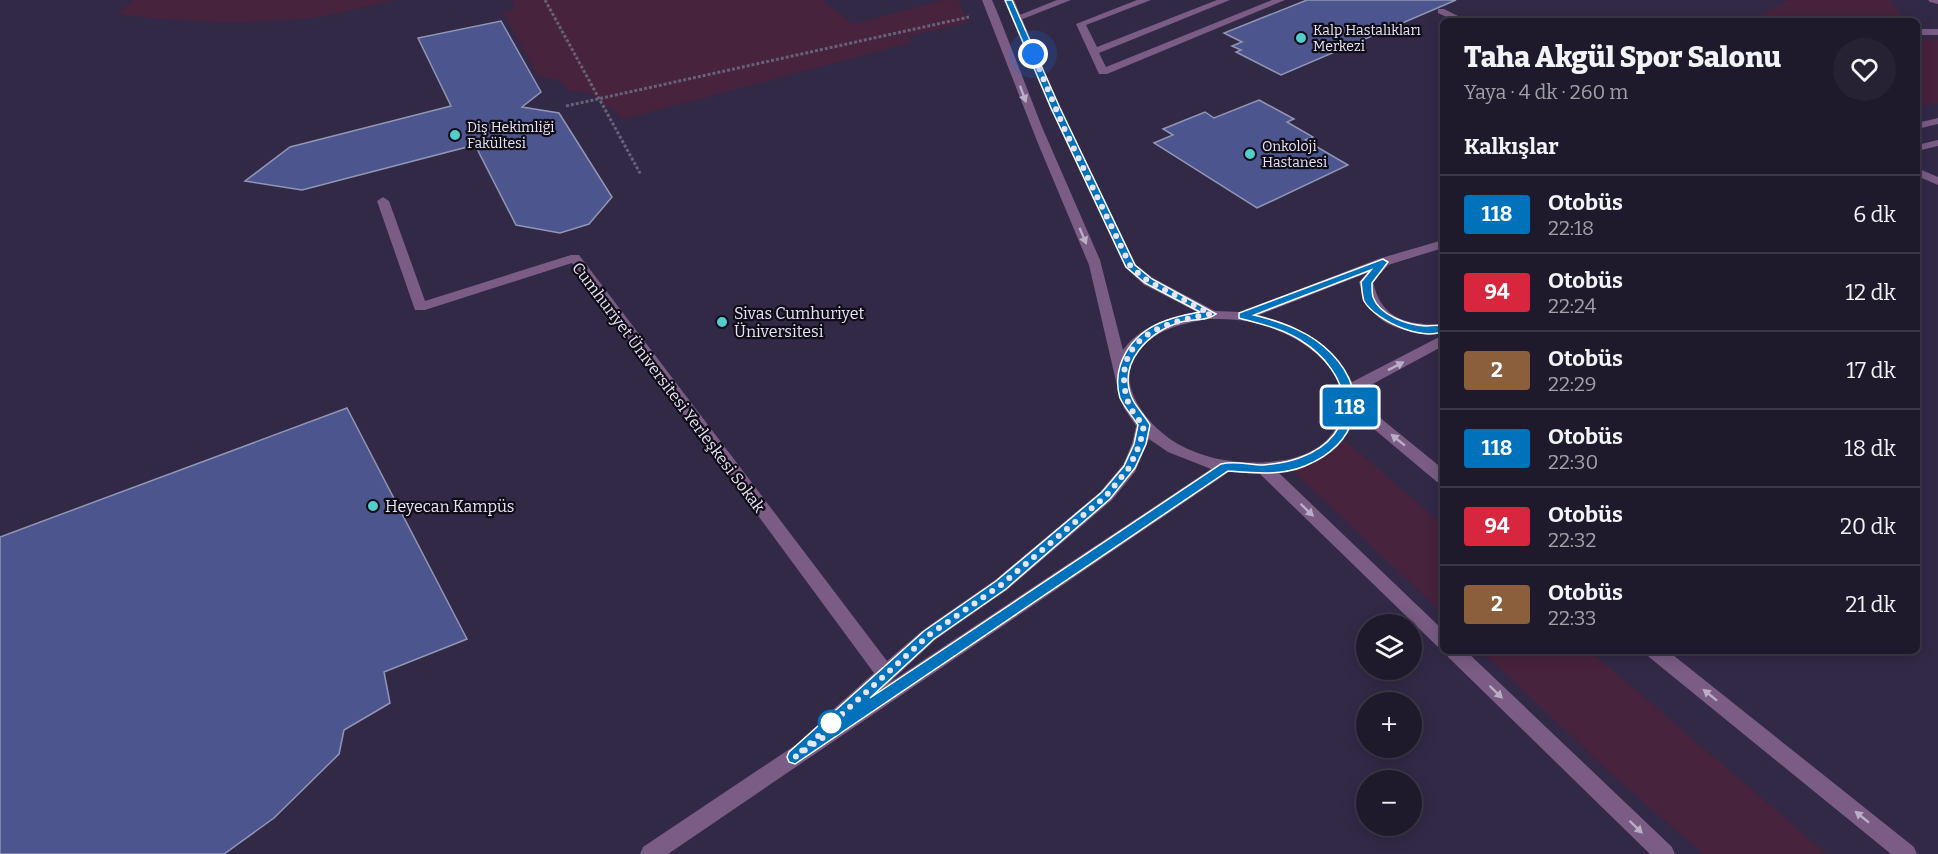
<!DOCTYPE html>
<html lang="tr">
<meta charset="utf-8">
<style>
body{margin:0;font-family:Bitter,serif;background:#262233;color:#f1f3f6;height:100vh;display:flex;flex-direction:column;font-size:22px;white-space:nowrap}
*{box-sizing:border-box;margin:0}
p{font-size:20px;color:#a1a0a9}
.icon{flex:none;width:33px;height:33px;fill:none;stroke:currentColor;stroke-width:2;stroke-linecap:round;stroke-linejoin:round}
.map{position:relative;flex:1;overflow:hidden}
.sheet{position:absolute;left:1440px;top:18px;width:480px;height:636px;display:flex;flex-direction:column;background:#1e192b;border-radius:9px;box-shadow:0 3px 15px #0003,0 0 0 2px #3c3847}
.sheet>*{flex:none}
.badge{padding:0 12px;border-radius:4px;font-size:21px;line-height:39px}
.controls{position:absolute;left:1356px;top:614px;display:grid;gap:12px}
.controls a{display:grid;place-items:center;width:66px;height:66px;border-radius:50%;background:#1e192b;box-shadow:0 3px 15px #0003,0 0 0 2px #3c3847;font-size:30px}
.you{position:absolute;width:30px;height:30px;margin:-15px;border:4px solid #fff;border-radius:50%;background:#1a73e8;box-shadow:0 0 0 9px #1a73e833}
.map>.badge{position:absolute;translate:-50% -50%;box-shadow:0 0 0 3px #fff}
h2{padding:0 24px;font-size:22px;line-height:54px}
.round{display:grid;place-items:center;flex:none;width:63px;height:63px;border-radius:32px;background:#262233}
.overview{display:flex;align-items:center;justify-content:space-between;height:102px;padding:0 24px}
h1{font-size:28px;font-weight:800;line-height:45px}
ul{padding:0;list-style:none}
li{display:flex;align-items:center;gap:18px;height:78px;padding:0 24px;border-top:2px solid #3c3847}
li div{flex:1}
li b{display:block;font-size:22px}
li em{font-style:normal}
li .badge{min-width:66px;font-weight:700;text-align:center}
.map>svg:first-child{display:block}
.built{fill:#322947;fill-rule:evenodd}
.green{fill:#47233e}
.building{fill:#4d558f;stroke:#9096b3;stroke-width:1.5}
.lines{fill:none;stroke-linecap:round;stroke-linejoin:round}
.path{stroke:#676177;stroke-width:3;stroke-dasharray:3 2;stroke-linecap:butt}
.service{fill:#7a5c84;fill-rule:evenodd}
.minor{fill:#7a5c84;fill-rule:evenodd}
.oneway{fill:#bbaec7}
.line{fill:#0072bc;stroke:#fff;stroke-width:1.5}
.walk{stroke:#e7e4f4;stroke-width:6;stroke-dasharray:0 10.8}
.poi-dot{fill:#52cdcc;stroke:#100d18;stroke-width:2}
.stop-dot{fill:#fff;stroke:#0072bc;stroke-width:3}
.labels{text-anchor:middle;stroke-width:4.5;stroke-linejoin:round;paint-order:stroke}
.far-poi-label{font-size:14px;fill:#e7e4f4;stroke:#100d18;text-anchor:start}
.poi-label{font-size:16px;fill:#e7e4f4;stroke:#100d18;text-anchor:start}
.street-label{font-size:16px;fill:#e7e4f4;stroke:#100d18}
</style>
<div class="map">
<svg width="1938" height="854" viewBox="0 0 1938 854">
<rect width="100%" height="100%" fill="#282139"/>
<path class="built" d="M0,0h1938v854h-1938zM1443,21h474v630h-474zM1366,624h46v45h-46zM1366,702h46v45h-46zM1366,780h46v45h-46z"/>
<path class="green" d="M133,0h261c-34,8 -69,18 -105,20 -57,4 -114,1 -171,-6z
M512,0h310l32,24 89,-24h15l10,23 -61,13 6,6 -289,77 -35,-26 -20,-2 -10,-11 -21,-4 -35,-64 12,-3z
M1788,0h103l14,21h-156z
M1938,39v64l-21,4v-67z
M1346,441l97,84v89l-151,-144z
M1482,651h108l237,203h-124l-92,-80z"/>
<path class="building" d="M1307,0h149l-175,75 -45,-23 5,-2 -9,-4 10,-4 -18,-9z
M501,21l40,71 -19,15 37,6 53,84 -23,27 -29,9 -44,-8 -41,-80 -173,45 -57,-9 45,-34 161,-41 -33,-68z
M1259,100l35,19 -7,3 26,15 -8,3 43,25 -91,43 -103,-65 19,-8 -10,-6 42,-17 9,6z
M347,408l120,231 -83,33 6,31 -46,27 -5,24 -65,64 -50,36h-224v-317z"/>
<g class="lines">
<path class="path" d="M545,0l96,175
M566,106l403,-89"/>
<path class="service" d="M1057,0h14l-51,20 -8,-2z
M1137,0h14l-65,25 11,22 120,-47h13l-131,53 7,14 166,-67h13l-178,74h-8l-23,-50z
M1928,0h10v4l-8,-2z
M1438,9h6l24,12h-13l-17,-8z
M1917,29h21v6h-21z
M1917,168l21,9v8l-21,-9z"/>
<path class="minor" d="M982,0h10l6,14 44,113 58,133 23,90c17,-24 47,-33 74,-38l-54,-28 -18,-17 -75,-159 -46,-108h10l46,108 76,157 17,13 62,33 26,1 137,-53 65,-19v8l-55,17 -15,17c9,39 34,42 70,43v8c-42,0 -73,-6 -84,-51l8,-9 -108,42c40,11 74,30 93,67l91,-47v11l-87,47 1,6 86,70v15l-6,-2 -81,-68c-12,39 -40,52 -78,58l165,158v19l-6,-3 -177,-172 -31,-2 -561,382h-28l3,-7 184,-123 -1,-4 2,-6 46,-41 -302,-410 -147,47h-10l-38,-109 6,-4 6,4 36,100 146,-46h8l308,406 36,-31 72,-50 105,-88 23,-27 9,-21 4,-18 -12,-18 -5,-14 -30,-129 -52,-124zM1207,319c16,0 33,0 49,4 39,10 96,44 85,91 -6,28 -31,41 -56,46 -36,6 -75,2 -107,-16 -28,-16 -66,-59 -40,-93 16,-21 44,-27 69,-32zM1149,439l19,13 43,17 -322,214 46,-43 72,-50 105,-90 23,-28z
M1938,118v6l-21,5v-6z
M1938,140v6l-21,5v-6z
M1445,651h21l206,196 3,7h-25l-202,-197z
M1646,651h22l246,196 3,7h-26l-242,-197z"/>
</g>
<defs><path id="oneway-solid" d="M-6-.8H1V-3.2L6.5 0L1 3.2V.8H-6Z" transform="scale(1.5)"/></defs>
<g class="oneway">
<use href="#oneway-solid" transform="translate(1023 94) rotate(70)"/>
<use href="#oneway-solid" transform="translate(1083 236) rotate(67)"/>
<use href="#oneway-solid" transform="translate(1396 366) rotate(-27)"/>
<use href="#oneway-solid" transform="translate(1398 440) rotate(-141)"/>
<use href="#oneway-solid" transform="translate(1307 510) rotate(44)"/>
<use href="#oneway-solid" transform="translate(1496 692) rotate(44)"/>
<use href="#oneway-solid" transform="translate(1710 695) rotate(-141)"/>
<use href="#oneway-solid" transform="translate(1862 817) rotate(-141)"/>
<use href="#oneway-solid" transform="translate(1636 827) rotate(44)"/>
</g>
<path class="line" d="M1005,0h7l48,108 75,157 17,14 64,35c-8,7 -24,5 -35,8 -32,9 -64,41 -49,76 4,9 13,18 18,27l-4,19 -11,24 -25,31 -104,90 -72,50 -64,59 351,-234c13,-4 28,1 42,1 10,-1 26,-3 36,-7 66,-24 53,-86 1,-118 -19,-12 -40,-16 -61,-22v-5l144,-54 5,3 -16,21c0,4 0,10 1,14 7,19 35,28 53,29 8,0 16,-3 22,2 -18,17 -72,-6 -84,-27 -2,-5 -2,-13 -3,-19l10,-12 -117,45c28,7 57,17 78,39 40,42 25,91 -27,112 -24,10 -52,7 -77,5l-433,293 -6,-2 -2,-5 2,-5 135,-121 72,-50 106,-89 22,-26 10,-22 4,-19c-5,-8 -14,-18 -18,-27 -3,-10 -3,-22 0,-32 12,-37 44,-48 80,-54l-55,-29 -19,-16 -75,-159z"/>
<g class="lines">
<path class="walk" d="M831,723l3,7 -39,27 134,-122 72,-50 105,-89 23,-28 11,-24 4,-19c-10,-9 -18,-23 -19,-36 -9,-54 44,-68 86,-75l-63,-33 -17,-14 -67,-139 -31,-74"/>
</g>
<g class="poi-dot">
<circle cx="1301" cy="38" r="6"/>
<circle cx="455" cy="135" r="6"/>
<circle cx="1250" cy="154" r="6"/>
<circle cx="722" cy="322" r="6"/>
<circle cx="373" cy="506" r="6"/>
</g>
<circle class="stop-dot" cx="831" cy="723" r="12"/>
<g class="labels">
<g class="far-poi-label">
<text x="1313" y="35">Kalp Hastalıkları<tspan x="1313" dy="16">Merkezi</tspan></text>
<text x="467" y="132">Diş Hekimliği<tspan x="467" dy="16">Fakültesi</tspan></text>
<text x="1262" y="151">Onkoloji<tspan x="1262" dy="16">Hastanesi</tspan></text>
</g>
<g class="poi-label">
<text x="734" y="319">Sivas Cumhuriyet<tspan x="734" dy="18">Üniversitesi</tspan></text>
<text x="385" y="512">Heyecan Kampüs</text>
</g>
<g class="street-label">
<text transform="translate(669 387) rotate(53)" y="6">Cumhuriyet Üniversitesi Yerleşkesi Sokak</text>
</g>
</g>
</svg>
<div class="controls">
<a><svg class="icon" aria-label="layers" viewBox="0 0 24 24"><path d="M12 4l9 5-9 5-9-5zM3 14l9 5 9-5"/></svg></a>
<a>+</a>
<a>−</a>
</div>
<div class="you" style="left:1033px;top:54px"></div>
<b class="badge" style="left:1350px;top:407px;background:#0072bc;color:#fff">118</b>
<section class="sheet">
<div class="overview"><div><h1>Taha Akgül Spor Salonu</h1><p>Yaya · 4 dk · 260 m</p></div><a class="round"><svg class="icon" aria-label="heart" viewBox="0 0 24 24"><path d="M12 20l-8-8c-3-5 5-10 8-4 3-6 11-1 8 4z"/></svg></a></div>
<h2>Kalkışlar</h2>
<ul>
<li><span class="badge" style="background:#0072bc;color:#fff">118</span><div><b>Otobüs</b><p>22:18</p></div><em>6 dk</em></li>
<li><span class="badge" style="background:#d7263d;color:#fff">94</span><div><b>Otobüs</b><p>22:24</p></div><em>12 dk</em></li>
<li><span class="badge" style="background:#8b5e3c;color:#fff">2</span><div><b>Otobüs</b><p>22:29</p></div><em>17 dk</em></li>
<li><span class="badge" style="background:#0072bc;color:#fff">118</span><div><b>Otobüs</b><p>22:30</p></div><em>18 dk</em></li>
<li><span class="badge" style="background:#d7263d;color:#fff">94</span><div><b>Otobüs</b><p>22:32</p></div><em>20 dk</em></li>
<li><span class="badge" style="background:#8b5e3c;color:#fff">2</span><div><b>Otobüs</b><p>22:33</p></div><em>21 dk</em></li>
</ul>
</section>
</div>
